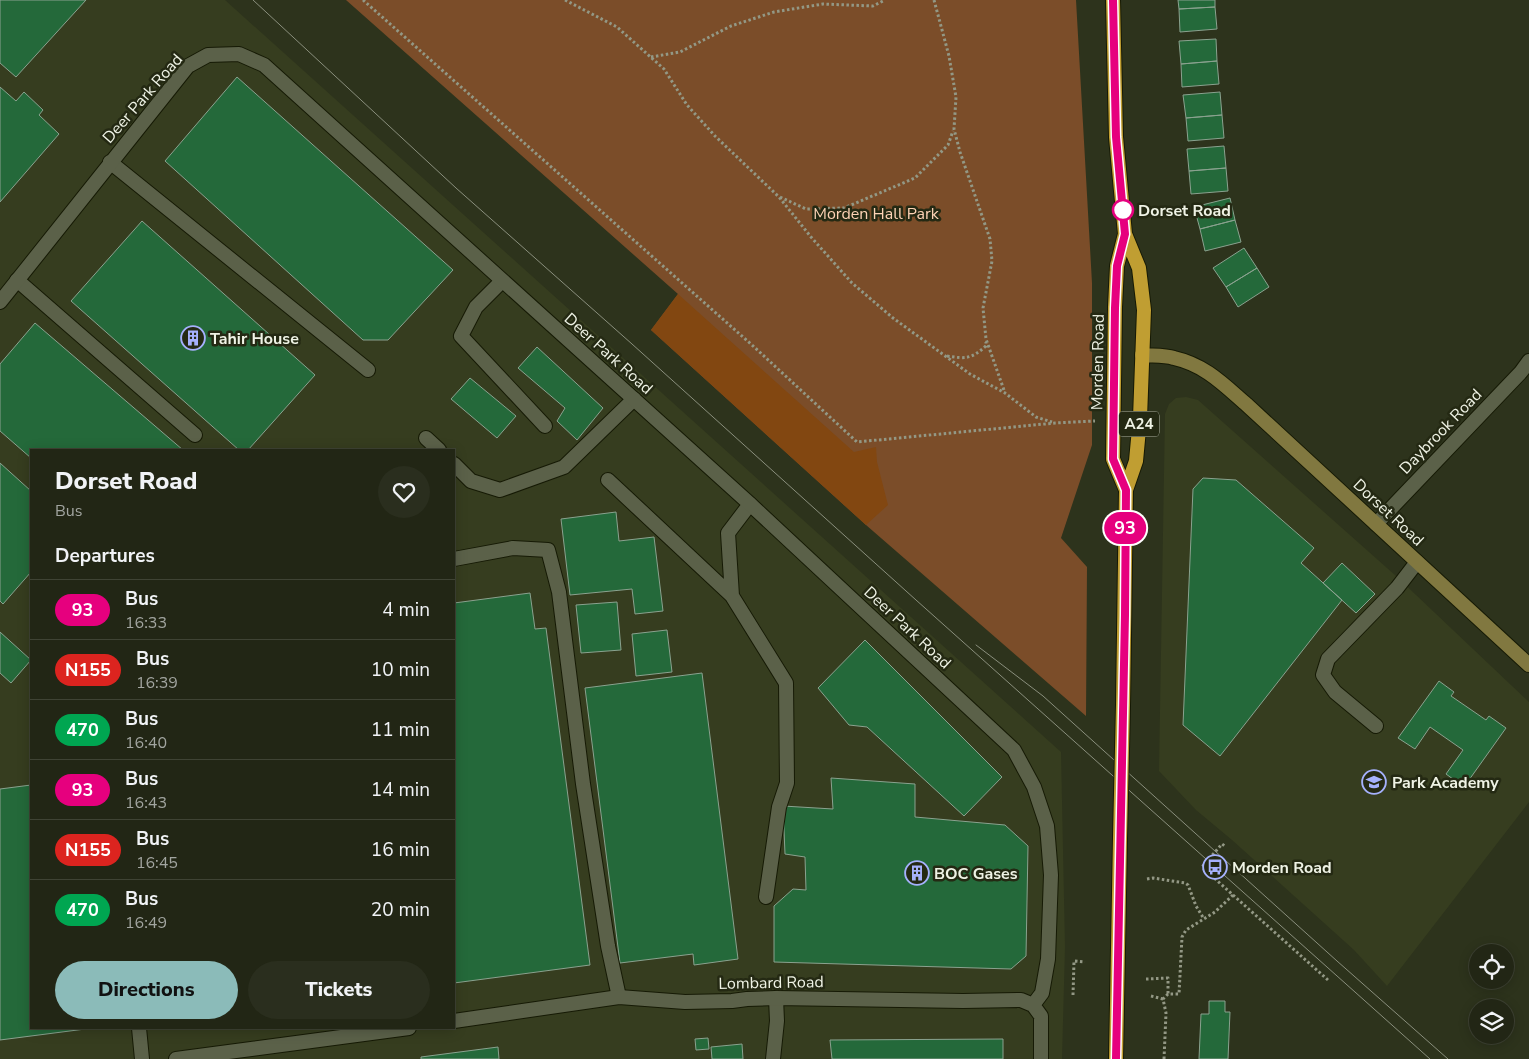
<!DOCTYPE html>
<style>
body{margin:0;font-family:"Nunito Sans",sans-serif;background:#2a2e1e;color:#f1f3f6;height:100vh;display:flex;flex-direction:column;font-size:19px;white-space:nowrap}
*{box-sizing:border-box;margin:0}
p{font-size:16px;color:#a2a5a0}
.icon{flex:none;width:28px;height:28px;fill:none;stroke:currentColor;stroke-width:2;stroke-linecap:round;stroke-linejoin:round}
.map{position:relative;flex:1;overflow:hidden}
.sheet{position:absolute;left:30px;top:449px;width:425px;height:580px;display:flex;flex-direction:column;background:#222615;border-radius:0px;box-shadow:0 2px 12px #0003,0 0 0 1px #3f4334}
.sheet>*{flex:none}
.badge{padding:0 10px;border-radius:16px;font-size:18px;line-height:32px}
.tools{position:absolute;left:1469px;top:944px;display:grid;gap:10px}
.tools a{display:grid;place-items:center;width:45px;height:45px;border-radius:50%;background:#222615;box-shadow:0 2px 12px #0003,0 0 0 1px #3f4334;font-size:25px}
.map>.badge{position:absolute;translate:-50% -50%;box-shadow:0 0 0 2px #fff}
h2{padding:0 25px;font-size:19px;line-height:45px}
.round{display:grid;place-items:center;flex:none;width:52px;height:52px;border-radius:26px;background:#2a2e1e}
.overview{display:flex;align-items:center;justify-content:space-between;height:85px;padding:0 25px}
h1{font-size:24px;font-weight:800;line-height:38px}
.primary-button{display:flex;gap:10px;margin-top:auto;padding:10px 25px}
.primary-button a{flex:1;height:58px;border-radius:30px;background:#8bbbb9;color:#111;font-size:20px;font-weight:800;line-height:58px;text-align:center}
.primary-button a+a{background:#2a2e1e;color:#f1f3f6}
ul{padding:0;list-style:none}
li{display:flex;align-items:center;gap:15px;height:60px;padding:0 25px;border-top:1px solid #3f4334}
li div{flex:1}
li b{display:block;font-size:19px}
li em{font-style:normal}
li .badge{min-width:55px;font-weight:700;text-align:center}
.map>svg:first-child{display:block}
.built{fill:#363d1f;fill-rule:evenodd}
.green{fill:#7b4d29}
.forest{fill:#824711}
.building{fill:#24693a;stroke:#8aa28f}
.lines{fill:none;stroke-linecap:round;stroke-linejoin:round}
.service-casing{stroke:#161a05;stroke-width:16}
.minor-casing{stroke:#161a05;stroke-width:16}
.secondary-casing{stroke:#161a05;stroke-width:16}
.trunk-casing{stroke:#161a05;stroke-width:16}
.path{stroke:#939885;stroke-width:3;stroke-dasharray:2.5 2.5;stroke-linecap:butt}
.service{stroke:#5b6149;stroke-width:14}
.minor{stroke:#5b6149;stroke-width:14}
.secondary{stroke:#817840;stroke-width:14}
.trunk{stroke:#c09e32;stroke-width:14}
.tram{stroke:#8a8f7d;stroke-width:1}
.trunk-bridge-casing{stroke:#161a05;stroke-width:16;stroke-linecap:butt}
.trunk-bridge{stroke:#c09e32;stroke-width:14}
.line-casing{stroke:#fff;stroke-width:11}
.line{stroke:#e6007e;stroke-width:8}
.stop-dot{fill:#fff;stroke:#e6007e;stroke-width:2.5}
.labels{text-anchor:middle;stroke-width:5;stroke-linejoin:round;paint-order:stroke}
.shield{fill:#242913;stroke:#b2b6a6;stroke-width:1}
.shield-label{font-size:15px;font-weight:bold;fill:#eff3e5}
.street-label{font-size:16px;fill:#eff3e5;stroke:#242913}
.stop-label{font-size:16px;font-weight:bold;fill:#eff3e5;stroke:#242913;text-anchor:start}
.park-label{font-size:16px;fill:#fed3b5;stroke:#242913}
.poi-label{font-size:16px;font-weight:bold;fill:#eff3e5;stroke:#242913;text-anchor:start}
</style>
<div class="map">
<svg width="1529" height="1059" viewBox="0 0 1529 1059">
<rect width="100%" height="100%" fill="#2d331c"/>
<path class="built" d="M0,0h225l836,752 4,195 -3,112h-1062zM31,450h423v578h-423z
M1186,397l12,3 198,176 133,126v100l-142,184 -33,-36 -122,-110 -36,-30 -37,-39 6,-357 4,-10 7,-6z"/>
<path class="green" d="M346,0h730l16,283v162l-31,93 26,29 -1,149 -220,-191 -215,-195 27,-36z"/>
<path class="forest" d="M678,294l176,158 22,-5 1,15 11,43 -22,20 -215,-195z"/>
<path class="building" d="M0,0h86l-70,77 -16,-14z
M1178,0h37v7l-36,2z
M1215,7l2,22 -37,3 -1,-23z
M1216,39l1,22 -36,3 -2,-23z
M1217,61l2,23 -37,3 -1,-23z
M237,77l216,193 -65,70h-25l-198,-179z
M0,87l16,14 8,-9 19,18 -4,5 20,19 -59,68z
M1220,92l2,23 -36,3 -3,-23z
M1222,115l2,23 -36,3 -2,-23z
M1224,146l2,22 -37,3 -2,-22z
M1226,168l2,23 -37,3 -2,-23z
M1230,198l5,22 -35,9 -6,-22z
M1235,220l6,22 -36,9 -5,-22z
M142,221l173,154 -67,75h-9l-168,-149z
M1244,248l13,20 -31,19 -13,-19z
M1257,268l12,19 -31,20 -12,-20z
M35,323l148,127h-152v8l-31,-27v-67z
M537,347l66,61 -26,32 -20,-19 8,-13 -47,-40z
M470,378l46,38 -19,22 -46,-39z
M0,463l31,28v81l-28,32 -3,-3z
M1203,478l33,2 78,68 -13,15 41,37 -122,156 -37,-31 10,-236z
M616,512l3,29 35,-4 9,74 -28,3 -3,-25 -62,6 -9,-76z
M1342,563l33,31 -19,19 -33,-30z
M530,593l5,36 11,-1 44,337 -136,18v-380z
M617,602l4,48 -40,3 -5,-48z
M667,630l5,42 -36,4 -4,-42z
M0,632l31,28 -20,23 -11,-10z
M865,640l137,137 -38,39 -97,-89 -18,-2 -31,-37z
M702,673l36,286 -44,6 -1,-11 -73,9 -35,-275z
M1439,681l15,11 -3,4 35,24 3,-4 17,12 -42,59 -18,-13 17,-24 -33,-23 -15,22 -17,-11z
M831,778l84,6v33l90,8 23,21 -2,110 -15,13 -237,-7v-56l19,-17 13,1 -1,-33 -20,-3 -2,-48 50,3z
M31,785v243h62l-93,12v-251z
M1209,1001h16v11h5l-2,47h-29l2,-45h8z
M708,1038l1,11 -13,1 -1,-11z
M1003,1039v20h-171l-2,-19z
M742,1044l1,15h-31l-1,-12z
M498,1047l1,12h-78v-2z"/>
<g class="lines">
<g class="service-casing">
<path id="service" d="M110,162l258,208
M17,280l178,155
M502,281l-26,26 -15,29 84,90
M426,438l13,12
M454,464l17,17 29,9 64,-23 70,-68
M608,480l124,116
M750,504l-22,29 4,63 54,87 1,100 -8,24 -13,90
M454,559l59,-11 35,2 11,42 24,192 25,162 11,51
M1376,726l-41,-34 -12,-17 5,-16 69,-71 20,-26
M139,1028l3,31
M773,1059l4,-38 -1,-23"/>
</g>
<g class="minor-casing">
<path id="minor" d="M0,302l188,-236 20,-11 31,-1 25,11 486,439 264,246 20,37 13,39 4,49 -3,84 -6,34 -9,12
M1376,524l145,-152 8,-11
M454,1021l165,-24 66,5 47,-1 15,-2 29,-1 187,3 58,-1 12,5 8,11v43
M176,1059l233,-31"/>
</g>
<g class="secondary-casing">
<path id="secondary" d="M1142,355c10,1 22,0 32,3 31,7 49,26 72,46l283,261"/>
</g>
<g class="trunk-casing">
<path id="trunk" d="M1113,0l3,137 9,97 14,34 5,42 -4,108 -4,43 -10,29 -3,215
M1125,234l-8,32 -2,41 -2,152 13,31
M1116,1059l4,-221"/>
</g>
<path class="path" d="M363,0l389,345 105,97 198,-19 40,-2
M565,0l52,27 47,42 23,36 28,31 64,61 32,40 41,46 41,35 77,56 35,19 31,24 16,5
M934,0l15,56 7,41 -2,32 6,23 30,87 2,22 -9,47 3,31 19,54
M651,57l29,-5 51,-26 43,-14 49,-8 50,2 12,-6
M780,197l26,12 38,-1 71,-30 33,-33 5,-14
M947,356c19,3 24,3 39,-10v-4
M1147,879l6,-1 32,5 3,2 8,21 8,13
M1233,895l95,85
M1146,979l22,-1v16
M1073,995l1,-34 11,1
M1151,996l12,3
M1164,1059l2,-46 -3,-14 5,-5h11l3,-57 4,-7 29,-18 18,-17 -31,-28 20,-23 4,3"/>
<use href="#service" class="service"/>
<use href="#minor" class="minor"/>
<use href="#secondary" class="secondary"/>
<use href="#trunk" class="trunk"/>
<path class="tram" d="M253,0l203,188 176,156 284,256 514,459
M976,645l67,51 294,265 111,98"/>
<g class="trunk-bridge-casing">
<path id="trunk-bridge" d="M1120,838l3,-133"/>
</g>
<use href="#trunk-bridge" class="trunk-bridge"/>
</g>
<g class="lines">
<g class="line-casing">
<path id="line" d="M1113,0l3,137 9,97 -8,32 -2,42 -2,151 13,31 -1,125 -9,444"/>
</g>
<use href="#line" class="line"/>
</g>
<defs>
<g id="building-ring" transform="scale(1.25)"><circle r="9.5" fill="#242913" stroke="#a5b1fc" stroke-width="1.5"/><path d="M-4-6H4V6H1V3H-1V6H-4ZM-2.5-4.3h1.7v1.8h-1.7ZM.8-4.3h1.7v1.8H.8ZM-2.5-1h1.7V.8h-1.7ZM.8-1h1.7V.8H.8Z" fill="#a5b1fc"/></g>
<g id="school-ring" transform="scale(1.25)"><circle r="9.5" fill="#242913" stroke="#a5b1fc" stroke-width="1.5"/><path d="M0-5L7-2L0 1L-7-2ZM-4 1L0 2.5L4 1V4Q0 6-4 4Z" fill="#a5b1fc"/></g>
<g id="bus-ring" transform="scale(1.25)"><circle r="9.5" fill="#242913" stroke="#a5b1fc" stroke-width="1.5"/><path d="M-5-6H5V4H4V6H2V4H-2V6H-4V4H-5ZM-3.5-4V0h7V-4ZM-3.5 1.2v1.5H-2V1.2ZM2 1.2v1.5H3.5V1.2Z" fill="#a5b1fc"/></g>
</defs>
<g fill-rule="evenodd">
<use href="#building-ring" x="193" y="338"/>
<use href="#school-ring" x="1374" y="782"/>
<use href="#bus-ring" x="1215" y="867"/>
<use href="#building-ring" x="917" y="873"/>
</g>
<circle class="stop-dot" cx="1123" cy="210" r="10"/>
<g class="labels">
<rect class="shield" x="1119" y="411.5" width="40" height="25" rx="4"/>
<g class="shield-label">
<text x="1139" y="429">A24</text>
</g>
<g class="street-label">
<text transform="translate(142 98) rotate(-49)" y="6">Deer Park Road</text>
<text transform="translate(609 353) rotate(42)" y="6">Deer Park Road</text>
<text transform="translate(1097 362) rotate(-89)" y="6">Morden Road</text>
<text transform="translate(1440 431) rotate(-46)" y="6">Daybrook Road</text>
<text transform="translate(1389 512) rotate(43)" y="6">Dorset Road</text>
<text transform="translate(908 627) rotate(43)" y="6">Deer Park Road</text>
<text transform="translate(771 982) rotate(-1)" y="6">Lombard Road</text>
</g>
<g class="stop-label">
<text x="1138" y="216">Dorset Road</text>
</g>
<g class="park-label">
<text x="876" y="219">Morden Hall Park</text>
</g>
<g class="poi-label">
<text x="210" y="344">Tahir House</text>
<text x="1392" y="788">Park Academy</text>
<text x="1232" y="873">Morden Road</text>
<text x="934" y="879">BOC Gases</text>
</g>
</g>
</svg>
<div class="tools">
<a><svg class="icon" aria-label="locate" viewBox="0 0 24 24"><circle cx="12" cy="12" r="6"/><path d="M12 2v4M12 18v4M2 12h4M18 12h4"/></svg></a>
<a><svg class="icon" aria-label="layers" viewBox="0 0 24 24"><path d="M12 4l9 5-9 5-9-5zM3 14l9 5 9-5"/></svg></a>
</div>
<b class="badge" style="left:1125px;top:528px;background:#e6007e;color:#fff">93</b>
<section class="sheet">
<div class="overview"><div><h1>Dorset Road</h1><p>Bus</p></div><a class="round"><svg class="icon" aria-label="heart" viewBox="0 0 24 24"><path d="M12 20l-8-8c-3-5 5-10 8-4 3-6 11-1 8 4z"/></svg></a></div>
<h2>Departures</h2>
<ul>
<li><span class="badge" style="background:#e6007e;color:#fff">93</span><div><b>Bus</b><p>16:33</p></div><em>4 min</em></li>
<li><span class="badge" style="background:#dc241f;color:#fff">N155</span><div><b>Bus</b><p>16:39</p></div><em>10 min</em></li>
<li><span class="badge" style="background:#00a651;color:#fff">470</span><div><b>Bus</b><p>16:40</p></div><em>11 min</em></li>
<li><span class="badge" style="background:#e6007e;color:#fff">93</span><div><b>Bus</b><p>16:43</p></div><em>14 min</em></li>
<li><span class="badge" style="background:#dc241f;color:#fff">N155</span><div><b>Bus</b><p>16:45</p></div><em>16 min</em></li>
<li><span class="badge" style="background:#00a651;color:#fff">470</span><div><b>Bus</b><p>16:49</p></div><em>20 min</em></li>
</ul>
<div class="primary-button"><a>Directions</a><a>Tickets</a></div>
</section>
</div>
